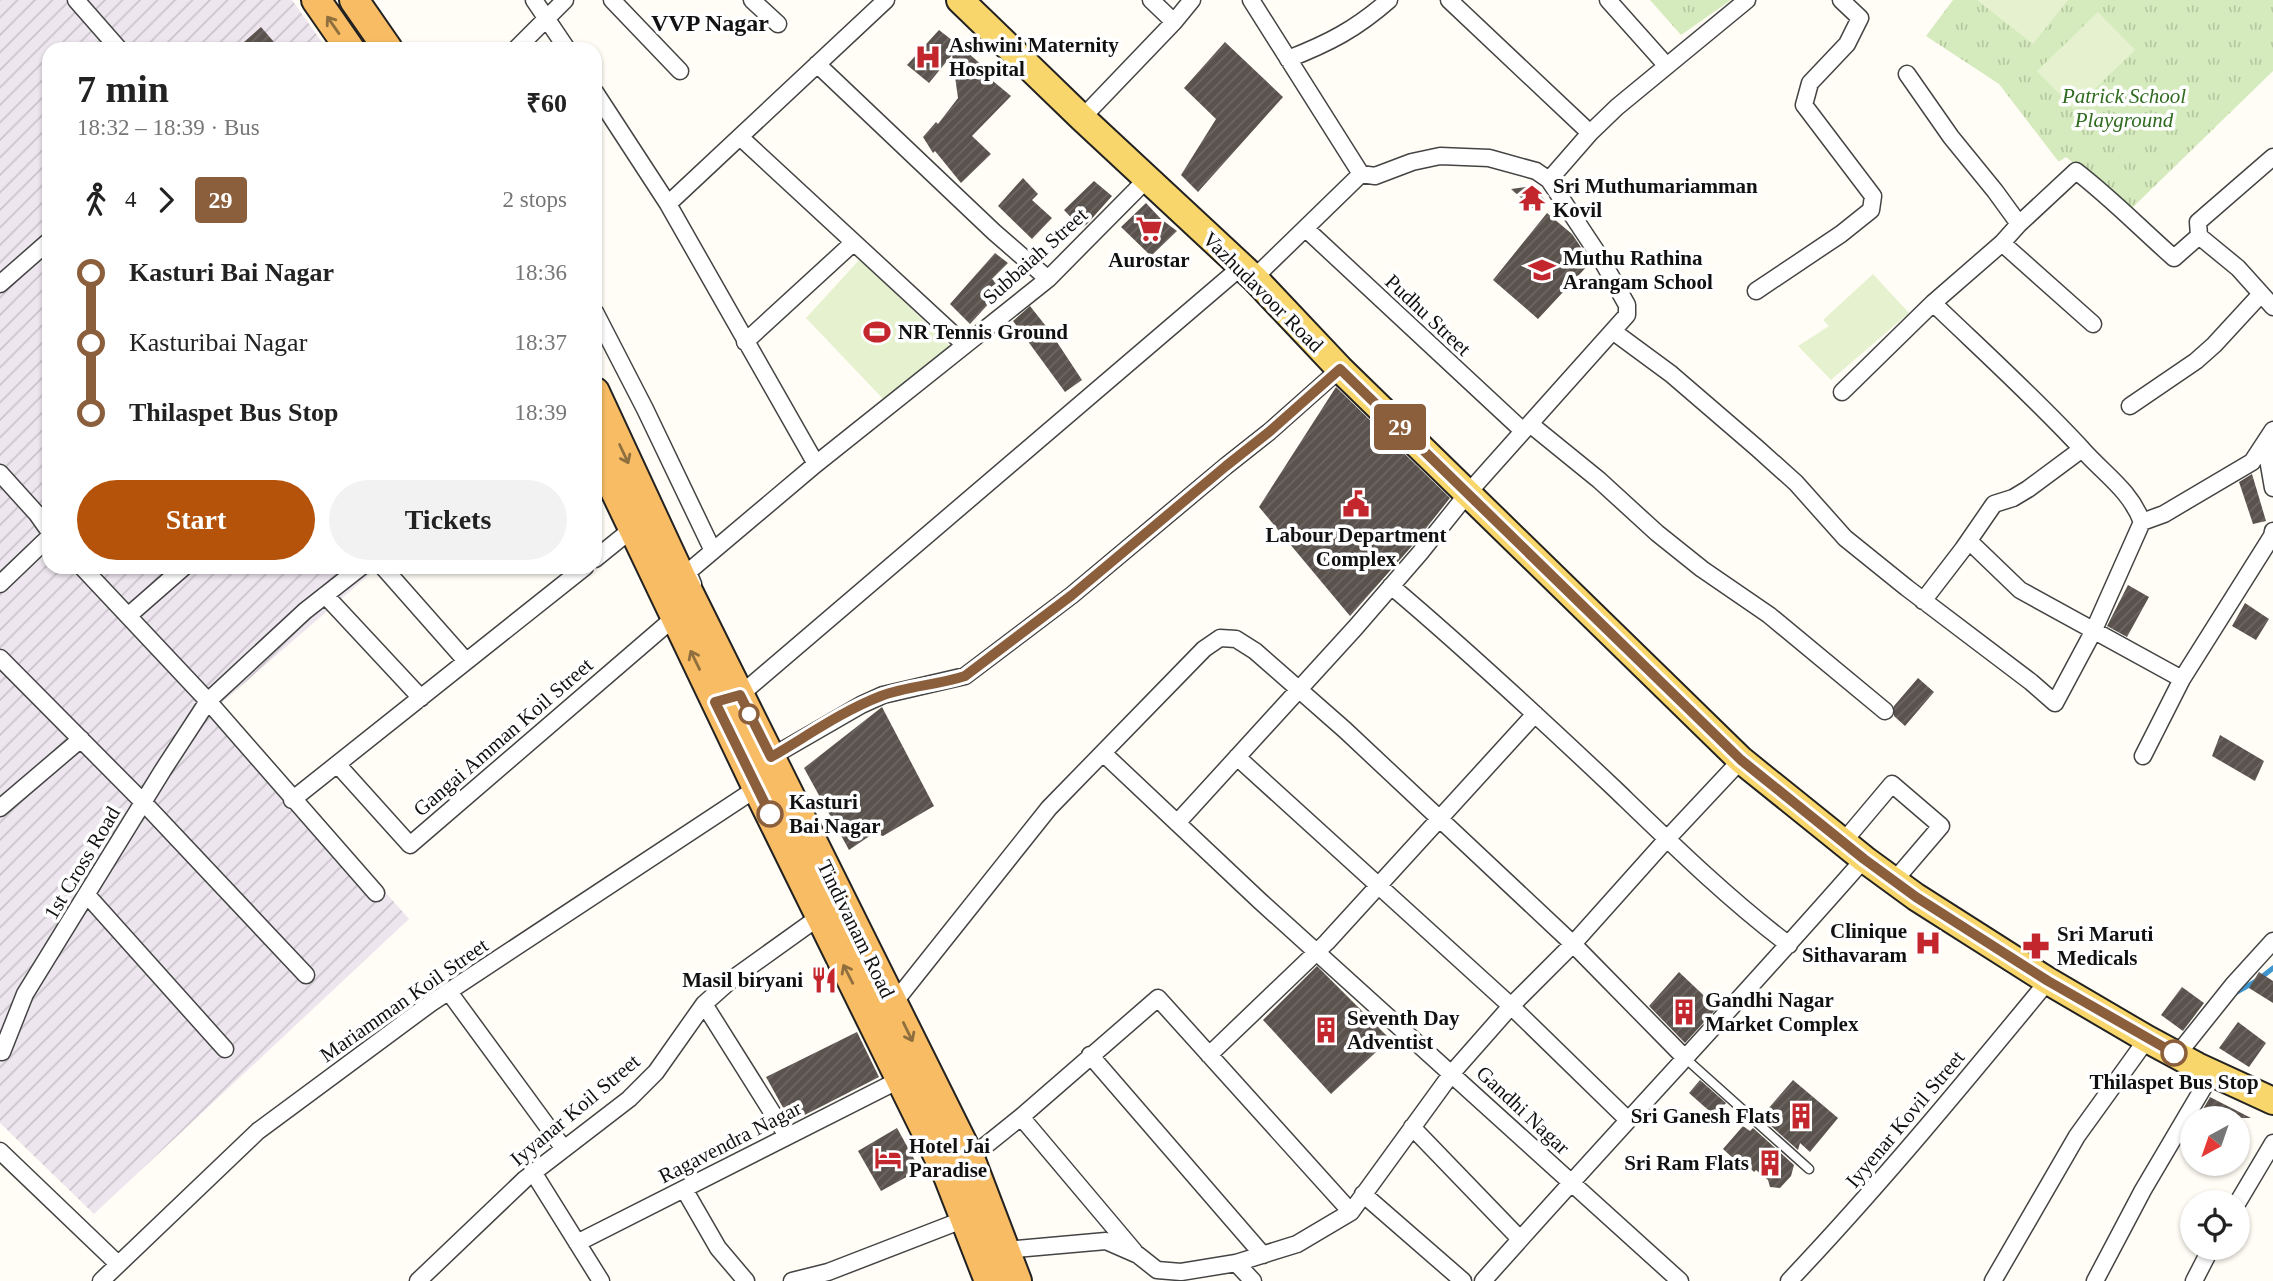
<!DOCTYPE html>
<meta charset="utf-8">
<style>
body{margin:0;font-family:"Times New Roman",serif;background:#f2f2f2;color:#222;height:100vh;display:flex;flex-direction:column;font-size:26px;white-space:nowrap}
*{box-sizing:border-box;margin:0}
p{font-size:23px;color:#767676}
.icon{flex:none;width:38px;height:38px;fill:none;stroke:currentColor;stroke-width:2;stroke-linecap:round;stroke-linejoin:round}
.map{position:relative;flex:1;overflow:hidden}
.panel{position:absolute;left:42px;top:42px;width:560px;height:532px;display:flex;flex-direction:column;background:#fff;border-radius:21px;box-shadow:0 2px 5px #0004}
.panel>*{flex:none}
.badge{padding:0 14px;border-radius:5px;font-size:24px;line-height:46px}
.needle{width:46px;rotate:220deg}
.buttons{position:absolute;left:2180px;top:1106px;display:grid;gap:14px}
.buttons a{display:grid;place-items:center;width:70px;height:70px;border-radius:50%;background:#fff;box-shadow:0 2px 5px #0004;font-size:35px}
.map>.badge{position:absolute;translate:-50% -50%;box-shadow:0 0 0 4px #fff}
.legs{display:flex;align-items:center;gap:10px;height:77px;padding:0 35px;font-size:23px}
.legs p{margin-inline-start:auto}
.overview{display:flex;align-items:center;justify-content:space-between;height:119px;padding:0 35px}
h1{font-size:38px;font-weight:800;line-height:52px}
.primary-button{display:flex;gap:14px;margin-top:auto;padding:14px 35px}
.primary-button a{flex:1;height:80px;border-radius:42px;background:#b45309;color:#fff;font-size:28px;font-weight:800;line-height:80px;text-align:center}
.primary-button a+a{background:#f2f2f2;color:#222}
ul{padding:0 35px;list-style:none}
li{display:flex;align-items:center;gap:24px;height:70px;font-size:26px}
li i{display:grid;place-items:center;width:10px;height:100%;margin:0 9px;background:currentColor}
li i::after{content:'';width:18px;height:18px;margin:-9px;border:5px solid;border-radius:50%;background:#fff}
li p{margin-inline-start:auto}
li:first-child i{background:linear-gradient(#0000 50%,currentColor 0)}
li:last-child i{background:linear-gradient(currentColor 50%,#0000 0)}
.map>svg:first-child{display:block}
.industrial{fill:url(#industrial-furrows)}
.grass{fill:url(#grass-tufts)}
.pitch{fill:#e6f2cf}
.lines{fill:none;stroke-linecap:round;stroke-linejoin:round}
.stream{stroke:#3f96cf;stroke-width:5}
.building{fill:url(#building-hatch)}
.service-casing{stroke:#444;stroke-width:11}
.minor-casing{stroke:#444;stroke-width:19}
.primary-casing{stroke:#222;stroke-width:30}
.trunk-casing{stroke:#222;stroke-width:32}
.service{stroke:#fff;stroke-width:8}
.minor{stroke:#fff;stroke-width:16}
.primary{stroke:#f9d66b;stroke-width:26}
.trunk{stroke:#f7bc64;stroke-width:28}
.oneway{stroke:#906f3f}
.line-1-casing{stroke:#fff;stroke-width:16}
.line-1{stroke:#8b5e3c;stroke-width:10}
.stop-1-dot{fill:#fff;stroke:#8b5e3c;stroke-width:3.5}
.labels{text-anchor:middle;stroke-width:7;stroke-linejoin:round;paint-order:stroke}
.poi-label{font-size:21px;font-weight:bold;fill:#111;stroke:#fff;text-anchor:start}
.park-label{font-size:21px;font-style:italic;fill:#2f6b1f;stroke:#fff}
.street-label{font-size:21px;fill:#111;stroke:#fff}
.stop-label{font-size:21px;font-weight:bold;fill:#111;stroke:#fff;text-anchor:start}
.quarter-label{font-size:24px;font-weight:bold;fill:#111;stroke:#fff}
</style>
<div class="map">
<svg width="2273" height="1281" viewBox="0 0 2273 1281">
<defs>
<pattern id="industrial-furrows" width="10" height="10" patternUnits="userSpaceOnUse" patternTransform="scale(1.75)"><rect width="10" height="10" fill="#eee6ef"/><path d="M-1 1l2-2M0 10L10 0M9 11l2-2" fill="none" stroke="#cbc4cc"/></pattern>
<pattern id="grass-tufts" width="24" height="20" patternUnits="userSpaceOnUse" patternTransform="scale(1.75)"><rect width="24" height="20" fill="#d5ebbd"/><path d="M3 7l-1-3M5 7V3M7 7l1-3M15 17l-1-3M17 17v-4M19 17l1-3" fill="none" stroke="#b6c8a1"/></pattern>
<pattern id="building-hatch" width="6" height="6" patternUnits="userSpaceOnUse" patternTransform="scale(1.75)"><rect width="6" height="6" fill="#5a524d"/><path d="M-1 1l2-2M0 6l6-6M5 7l2-2" fill="none" stroke="#6d6662"/></pattern>
</defs>
<rect width="100%" height="100%" fill="#fffdf5"/>
<path class="industrial" d="M0,0h292l35,49h-278v518h329l-159,138 190,214 -315,295 -94,-91z"/>
<path class="grass" d="M1650,0h81l-50,35z
M1953,0h320v71l-143,139 -64,-53 -6,4h-2l-59,-77 -73,-48z"/>
<path class="pitch" d="M1977,0h91l-35,44z
M2098,12l37,38 -61,59 -37,-38z
M860,259l90,87 -65,55 -79,-83z
M1873,274l36,39 -78,67 -33,-34 31,-20 -6,-6z"/>
<g class="lines">
<path class="stream" d="M2235,993l23,-13 15,-12"/>
</g>
<path class="building" d="M261,27l19,22h-44z
M939,30l27,21 20,18 -4,3 29,24 -39,40 19,18 -30,29 -26,-32 -2,2 -10,-16 13,-15 2,2 20,-26 -6,-43 -23,28 -22,-18z
M1225,42l58,55 -85,95 -17,-17 35,-56 -32,-31z
M1023,178l15,16 -6,6 20,18 -20,21 -34,-33z
M1094,181l18,15 -25,28 -6,4 -17,-18z
M1533,186l10,8 -2,2 4,4 -9,11 -25,-22z
M1146,203l15,16 16,12 -26,25 -30,-29z
M1547,213l25,21 19,28 -53,57 -45,-39z
M995,253l13,10 -16,16 11,9 -33,36 -20,-20z
M1030,306l19,24 33,50 -17,12 -52,-71z
M1336,387l114,111 -38,48 -62,70 -91,-109z
M2252,474l14,47 -13,3 -14,-42z
M2128,585l21,12 -22,40 -20,-11z
M2245,603l24,16 -13,21 -24,-14z
M1918,678l16,14 -29,34 -11,-10v-10z
M882,707l52,99 -51,30 -9,-3 -25,17 -45,-82z
M2220,735l44,26 -9,20 -43,-25z
M1317,966l73,73 -59,55 -68,-74z
M1679,972l38,36 -32,35 -36,-37z
M2259,972l14,9v22l-24,-15z
M2182,987l22,16 -21,28 -22,-16z
M2238,1022l28,21 -17,24 -30,-19z
M857,1032l22,45 -88,45 -25,-45z
M1700,1080l26,23 -11,13 -26,-23z
M1793,1080l45,38 -28,34 -10,-9 -2,7 -37,-33z
M2210,1097l41,21h-53z
M1743,1126l7,5 3,-3 41,37 -3,11 -11,12 -10,-1 -2,-7 -12,-10 -2,2 -16,-16 -3,4 -12,-11z
M897,1128l21,38 -6,4 -2,5 -29,16 -23,-40z"/>
<g class="lines">
<g class="service-casing">
<path id="service" d="M1685,1058l124,111"/>
</g>
<g class="minor-casing">
<path id="minor" d="M76,0l43,49
M534,0l33,49
M612,0l68,71
M752,0l26,24
M1151,0l23,22
M1251,0l110,174
M1449,0l141,133
M1608,0l58,65
M516,49l49,-49
M1288,59c41,-16 68,-30 101,-59
M817,64l177,168 54,47
M1907,74l44,63 44,54 24,33
M595,92l73,112 148,260 -128,108 5,12
M1082,118l92,-96 18,-22
M740,137l225,208
M1549,180l41,-47 27,-26 130,-107
M668,204l218,-204
M1306,229l217,202
M2199,236l39,32 35,39
M2002,243l91,81
M0,284l49,-43
M1756,291l85,-57 30,-24 2,-14 -69,-91 6,-22 37,-39 13,-26 -19,-18
M595,312l50,97 68,142
M1614,332l57,42 86,74 39,35 49,55 62,50 124,94 24,21 38,-71 49,-110c-12,-32 -38,-48 -60,-73 -47,-51 -99,-98 -149,-146
M745,342l108,-99
M1842,392l91,-89 69,-60 17,-19 57,-53c35,27 65,58 98,87l25,-22 -1,-14 75,-65
M2130,406l66,-45 18,-16 47,-51
M1530,424l69,56 58,53 45,36 67,46 116,96
M2265,442l8,46
M816,464l232,-185 99,-100
M0,473l37,41 12,17
M2142,522l22,-8 88,-52 21,-32
M1969,541l51,49 162,89 -39,77
M595,559l37,-30
M82,567l126,134 168,192
M383,567l83,94
M0,584l49,-47
M1391,586c77,65 151,134 224,203 56,54 112,109 174,156
M325,595l96,103
M1923,601l40,-52 31,-45 19,-6 15,-9 54,-40
M128,616l56,-49
M0,658l143,144 163,173
M2182,679l90,-143 1,-5
M735,697l5,-2 501,-428
M1103,753l157,148 420,380
M771,757l90,-52 22,-10 82,-19 107,-81 154,-129 43,-34 71,-63
M1237,757l274,249 116,113
M337,764l73,81 265,-228
M292,800l293,-233
M0,808l81,-69
M1177,823l178,-195 65,-75 48,-60 159,-178v-10l-27,-48 -51,-77 -13,-9 -47,-13 -49,-2 -28,6 -37,14 -14,-2 -107,104
M1844,841l48,-57 49,42 -47,55
M87,895l138,154
M449,992l115,157
M704,1004l83,132
M893,1004l156,-196 155,-159 16,-11 16,1 19,12 90,79 228,214 112,114
M2,1052l23,-58 138,-224 45,-69 97,-90 56,-44
M1090,1055l173,200
M1209,1055l118,-113 208,-228
M2177,1055l56,-70 40,-44
M1021,1117l113,134
M1412,1127l108,112
M0,1151l118,113
M970,1158l51,-41 137,-119 193,214
M533,1172l68,109
M684,1189l34,59 28,33
M1363,1194l100,87
M2238,1202l35,-59
M577,1243l324,-164
M1005,1250l101,-9 32,14 19,15 24,2 55,-9 61,-19 54,-32 101,-139 59,-67 62,-62 93,-104 75,-80
M1236,1263l17,18
M101,1281l157,-150 173,-128 326,-215
M418,1281l107,-102 104,-80 27,-27 48,-68 27,-24 88,-63
M792,1281l36,-9 137,-53
M1483,1281c126,-142 256,-279 381,-422
M1789,1281c91,-96 175,-198 259,-300
M1993,1281l84,-145 70,-97
M2095,1281l48,-91 69,-117
M2194,1281l17,-33"/>
</g>
<g class="primary-casing">
<path id="primary" d="M960,0l122,118 172,160 86,91 401,391 123,99 52,38 132,84 99,58 50,27 76,35"/>
</g>
<g class="trunk-casing">
<path id="trunk" d="M316,0l34,49
M354,0l34,49
M595,392l86,185 289,581 47,123
M595,449l162,339 191,388 41,105"/>
</g>
<use href="#service" class="service"/>
<use href="#minor" class="minor"/>
<use href="#primary" class="primary"/>
<use href="#trunk" class="trunk"/>
</g>
<defs><path id="oneway-shaft" d="M-6 0H5M1.5-3L5.5 0L1.5 3" fill="none" stroke-width="1.6" stroke-linecap="round" stroke-linejoin="round" transform="scale(1.75)"/></defs>
<g class="oneway">
<use href="#oneway-shaft" transform="translate(333 25) rotate(-125)"/>
<use href="#oneway-shaft" transform="translate(624 454) rotate(65)"/>
<use href="#oneway-shaft" transform="translate(695 660) rotate(-116)"/>
<use href="#oneway-shaft" transform="translate(848 974) rotate(-117)"/>
<use href="#oneway-shaft" transform="translate(908 1032) rotate(64)"/>
</g>
<g class="lines">
<g class="line-1-casing">
<path id="line-1" d="M770,814l-55,-112 25,-7 31,62c35,-20 71,-46 110,-61 26,-10 57,-11 84,-20l107,-81 154,-129 43,-34 71,-63 401,391 123,99 52,38 132,84 126,72"/>
</g>
<use href="#line-1" class="line-1"/>
</g>
<defs>
<g id="hospital-bare" transform="scale(2.1)"><path d="M-5-5h3v3.5h4V-5h3V5h-3V1.5h-4V5h-3Z" fill="#c4262e" stroke="#fff" stroke-width="2.5" paint-order="stroke"/></g>
<g id="temple-bare" transform="scale(2.1)"><path d="M0-6L5-2H3V0L6.5 2.5H4V6H1.5V3h-3V6H-4V2.5H-6.5L-3 0V-2H-5Z" fill="#c4262e" stroke="#fff" stroke-width="2.5" paint-order="stroke"/></g>
<g id="supermarket-bare" transform="scale(2.1)"><path d="M-6-5.5h2.5l.6 2H6L4.5 2H-2.5L-4.4-4H-6ZM-1.5 3.2a1.3 1.3 0 1 0 .1 0ZM3 3.2a1.3 1.3 0 1 0 .1 0Z" fill="#c4262e" stroke="#fff" stroke-width="2.5" paint-order="stroke"/></g>
<g id="school-bare" transform="scale(2.1)"><path d="M0-5L7-2L0 1L-7-2ZM-4 1L0 2.5L4 1V4Q0 6-4 4Z" fill="#c4262e" stroke="#fff" stroke-width="2.5" paint-order="stroke"/></g>
<g id="stadium-bare" transform="scale(2.1)"><path d="M0-5a6.5 5 0 1 0 0 10a6.5 5 0 1 0 0-10ZM-3.5-1.8h7v3.6h-7Z" fill="#c4262e" stroke="#fff" stroke-width="2.5" paint-order="stroke"/></g>
<g id="civic-bare" transform="scale(2.1)"><path d="M-.6-6.5H3V-4.5H.6V-3L4-1V1h2V6H-6V1h2V-1L-.6-3ZM-1.2 2.5V6h2.4V2.5Z" fill="#c4262e" stroke="#fff" stroke-width="2.5" paint-order="stroke"/></g>
<g id="pharmacy-bare" transform="scale(2.1)"><path d="M-2-6h4v4h4v4h-4v4h-4v-4h-4v-4h4Z" fill="#c4262e" stroke="#fff" stroke-width="2.5" paint-order="stroke"/></g>
<g id="restaurant-bare" transform="scale(2.1)"><path d="M-5-6h1v4h1v-4h1v4h1v-4h1v5L-1.5 .5V6h-2V.5L-5-1ZM5-6V6H3V1.5H1.5Q1.5-4 5-6Z" fill="#c4262e" stroke="#fff" stroke-width="2.5" paint-order="stroke"/></g>
<g id="building-bare" transform="scale(2.1)"><path d="M-4-6H4V6H1V3H-1V6H-4ZM-2.5-4.3h1.7v1.8h-1.7ZM.8-4.3h1.7v1.8H.8ZM-2.5-1h1.7V.8h-1.7ZM.8-1h1.7V.8H.8Z" fill="#c4262e" stroke="#fff" stroke-width="2.5" paint-order="stroke"/></g>
<g id="hotel-bare" transform="scale(2.1)"><path d="M-6-4.5h1.5V1H6V5H4.5V3h-9V5H-6ZM-4 0a1.8 1.8 0 1 1 3.6 0ZM.5 0V-2.5h3Q6-2.5 6 0Z" fill="#c4262e" stroke="#fff" stroke-width="2.5" paint-order="stroke"/></g>
</defs>
<g fill-rule="evenodd">
<use href="#hospital-bare" x="928" y="57"/>
<use href="#temple-bare" x="1532" y="198"/>
<use href="#supermarket-bare" x="1149" y="229"/>
<use href="#school-bare" x="1542" y="270"/>
<use href="#stadium-bare" x="877" y="332"/>
<use href="#civic-bare" x="1356" y="504"/>
<use href="#hospital-bare" x="1928" y="943"/>
<use href="#pharmacy-bare" x="2036" y="946"/>
<use href="#restaurant-bare" x="824" y="980"/>
<use href="#building-bare" x="1684" y="1012"/>
<use href="#building-bare" x="1326" y="1030"/>
<use href="#building-bare" x="1801" y="1116"/>
<use href="#hotel-bare" x="888" y="1158"/>
<use href="#building-bare" x="1770" y="1163"/>
</g>
<g class="stop-1-dot">
<circle cx="749" cy="714" r="9"/>
<circle cx="770" cy="814" r="12"/>
<circle cx="2174" cy="1053" r="12"/>
</g>
<g class="labels">
<g class="poi-label">
<text x="949" y="52">Ashwini Maternity<tspan x="949" dy="24">Hospital</tspan></text>
<text x="1553" y="193">Sri Muthumariamman<tspan x="1553" dy="24">Kovil</tspan></text>
<text x="1563" y="265">Muthu Rathina<tspan x="1563" dy="24">Arangam School</tspan></text>
<text x="1149" y="267" text-anchor="middle">Aurostar</text>
<text x="898" y="339">NR Tennis Ground</text>
<text x="1356" y="542" text-anchor="middle">Labour Department<tspan x="1356" dy="24">Complex</tspan></text>
<text x="1907" y="938" text-anchor="end">Clinique<tspan x="1907" dy="24">Sithavaram</tspan></text>
<text x="2057" y="941">Sri Maruti<tspan x="2057" dy="24">Medicals</tspan></text>
<text x="803" y="987" text-anchor="end">Masil biryani</text>
<text x="1705" y="1007">Gandhi Nagar<tspan x="1705" dy="24">Market Complex</tspan></text>
<text x="1347" y="1025">Seventh Day<tspan x="1347" dy="24">Adventist</tspan></text>
<text x="1780" y="1123" text-anchor="end">Sri Ganesh Flats</text>
<text x="909" y="1153">Hotel Jai<tspan x="909" dy="24">Paradise</tspan></text>
<text x="1749" y="1170" text-anchor="end">Sri Ram Flats</text>
</g>
<g class="park-label">
<text x="2124" y="103">Patrick School<tspan x="2124" dy="24">Playground</tspan></text>
</g>
<g class="street-label">
<text transform="translate(1035 256) rotate(-42)" y="7">Subbaiah Street</text>
<text transform="translate(1263 292) rotate(45)" y="7">Vazhudavoor Road</text>
<text transform="translate(1428 315) rotate(43)" y="7">Pudhu Street</text>
<text transform="translate(503 737) rotate(-41)" y="7">Gangai Amman Koil Street</text>
<text transform="translate(82 863) rotate(-59)" y="7">1st Cross Road</text>
<text transform="translate(856 929) rotate(64)" y="7">Tindivanam Road</text>
<text transform="translate(404 1000) rotate(-35)" y="7">Mariamman Koil Street</text>
<text transform="translate(575 1110) rotate(-40)" y="7">Iyyanar Koil Street</text>
<text transform="translate(1523 1110) rotate(43)" y="7">Gandhi Nagar</text>
<text transform="translate(1905 1119) rotate(-50)" y="7">Iyyenar Kovil Street</text>
<text transform="translate(730 1142) rotate(-27)" y="7">Ragavendra Nagar</text>
</g>
<g class="stop-label">
<text x="789" y="809">Kasturi<tspan x="789" dy="24">Bai Nagar</tspan></text>
<text x="2174" y="1089" text-anchor="middle">Thilaspet Bus Stop</text>
</g>
<g class="quarter-label">
<text x="710" y="31">VVP Nagar</text>
</g>
</g>
</svg>
<div class="buttons">
<a><svg class="needle" viewBox="-14 -14 28 28"><path d="M0-13l5 13h-10z" fill="#e53935"/><path d="M0 13l5-13h-10z" fill="#767676"/></svg></a>
<a><svg class="icon" aria-label="locate" viewBox="0 0 24 24"><circle cx="12" cy="12" r="6"/><path d="M12 2v4M12 18v4M2 12h4M18 12h4"/></svg></a>
</div>
<b class="badge" style="left:1400px;top:427px;background:#8b5e3c;color:#fff">29</b>
<section class="panel">
<div class="overview"><div><h1>7 min</h1><p>18:32 – 18:39 · Bus</p></div><b>₹60</b></div>
<div class="legs"><svg class="icon" aria-label="walk" viewBox="0 0 24 24"><circle cx="13" cy="4" r="2"/><path d="M13 8l-2 6 4 7M11 14l-3 7M7 12l3-4h3l4 4"/></svg>4<svg class="icon" aria-label="forward" viewBox="0 0 24 24"><path d="M9 5l7 7-7 7"/></svg><b class="badge" style="background:#8b5e3c;color:#fff">29</b><p>2 stops</p></div>
<ul>
<li><i style="color:#8b5e3c"></i><b>Kasturi Bai Nagar</b><p>18:36</p></li>
<li><i style="color:#8b5e3c"></i><span>Kasturibai Nagar</span><p>18:37</p></li>
<li><i style="color:#8b5e3c"></i><b>Thilaspet Bus Stop</b><p>18:39</p></li>
</ul>
<div class="primary-button"><a>Start</a><a>Tickets</a></div>
</section>
</div>
